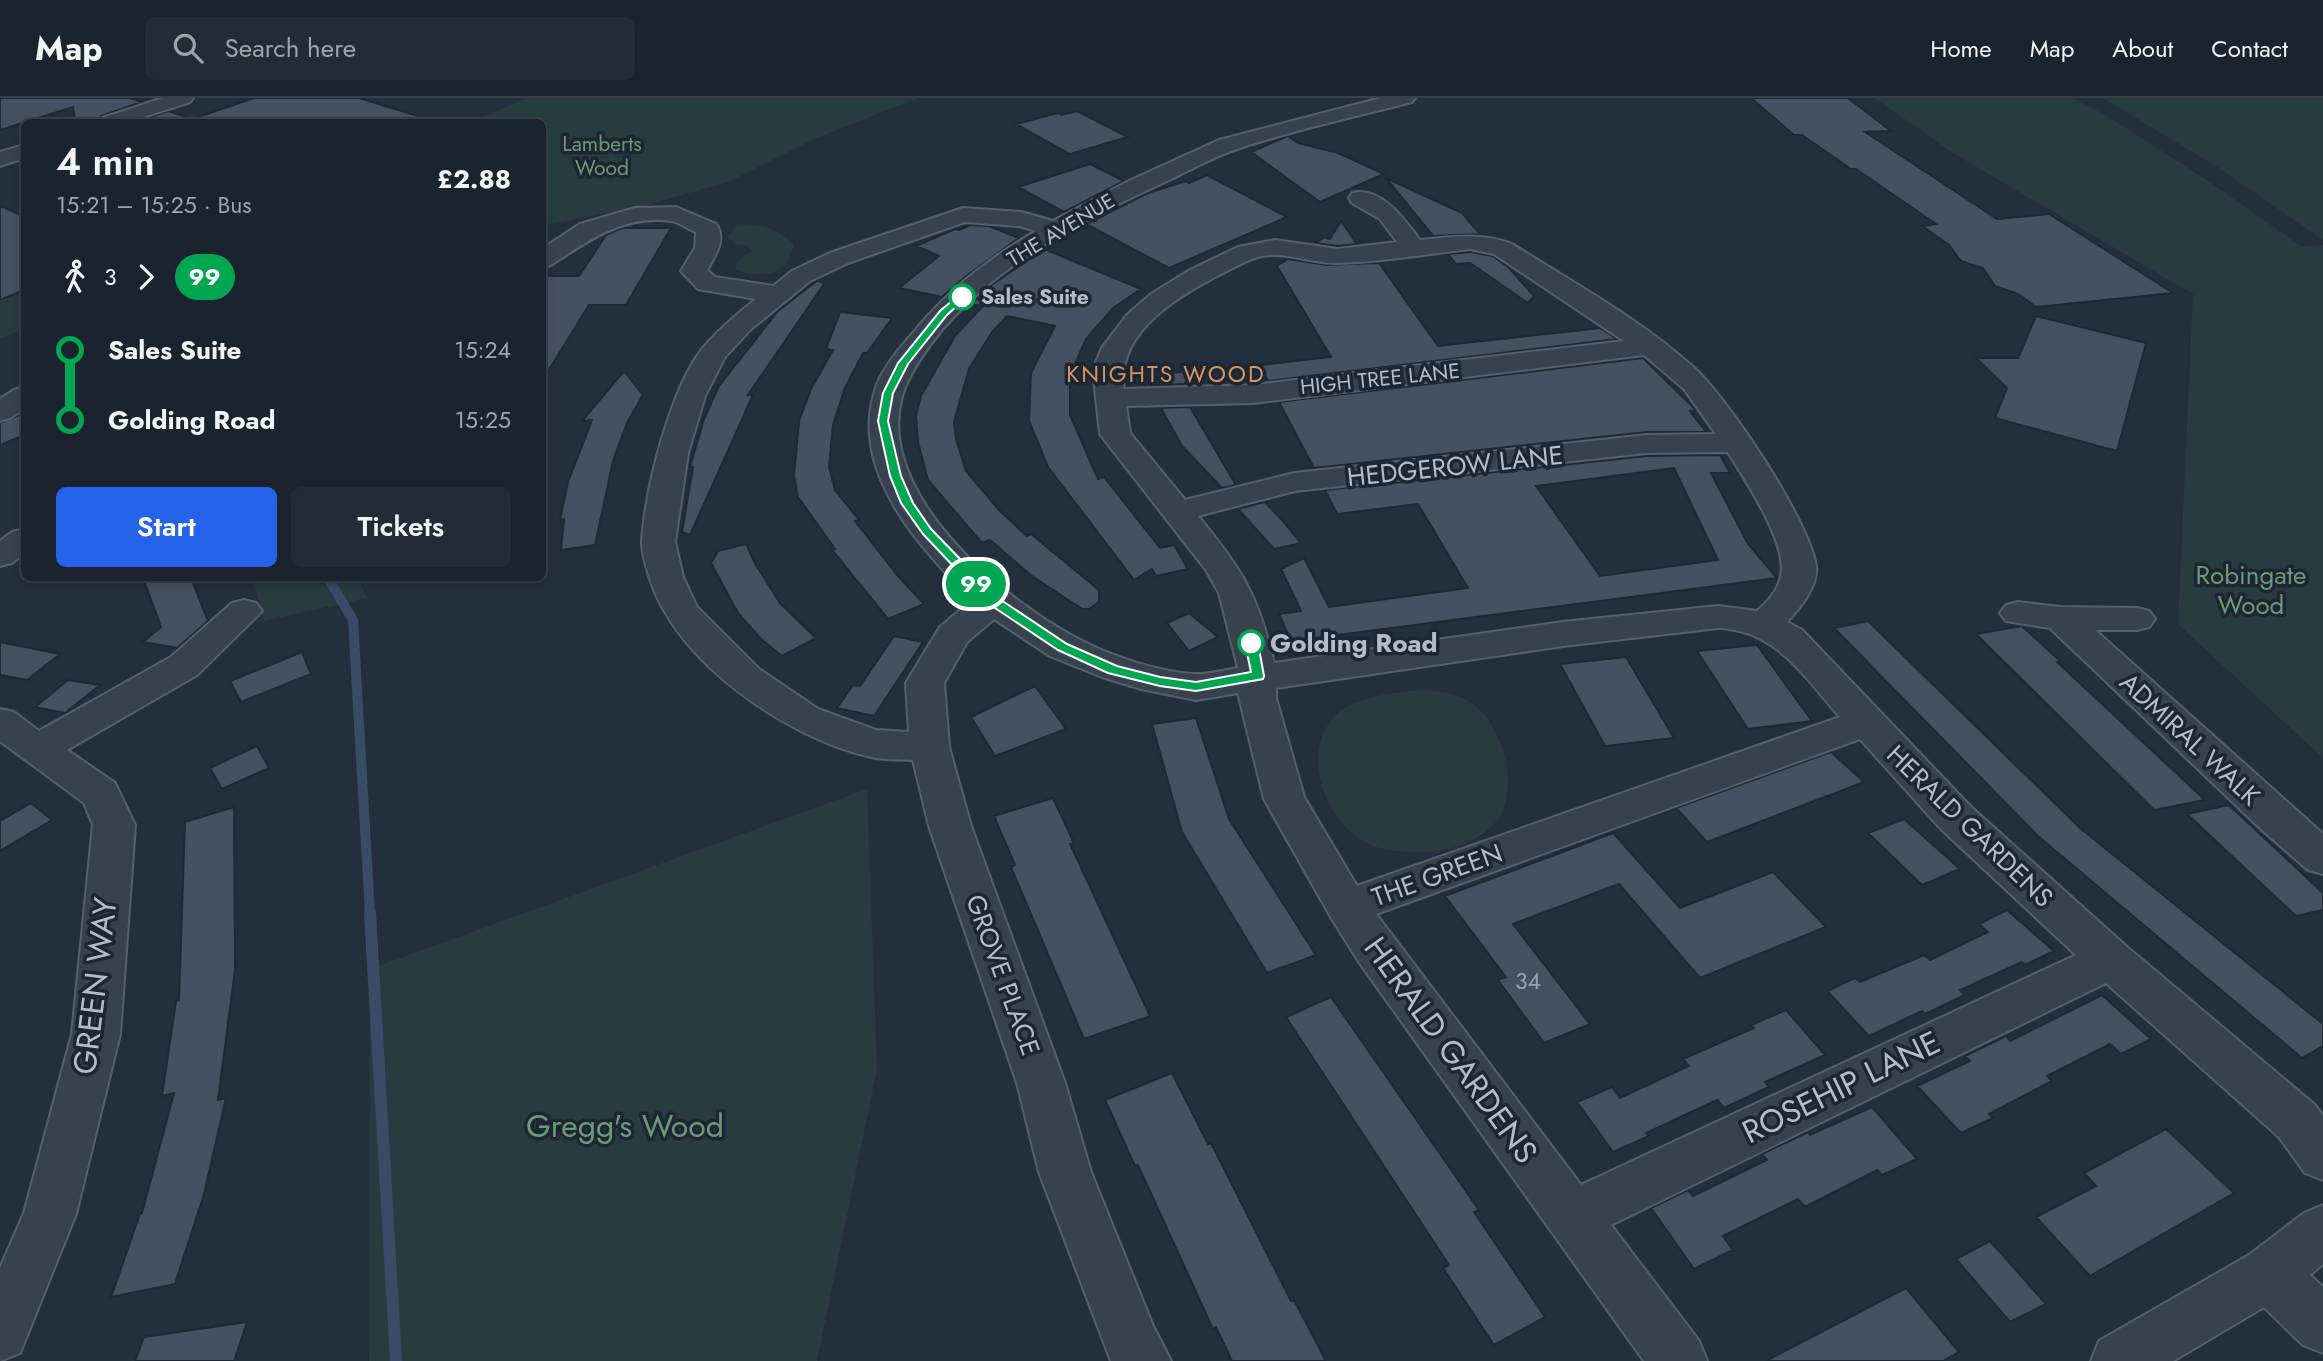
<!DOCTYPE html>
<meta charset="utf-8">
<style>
body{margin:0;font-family:Jost,sans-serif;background:#242b36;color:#f1f3f6;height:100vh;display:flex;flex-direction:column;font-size:26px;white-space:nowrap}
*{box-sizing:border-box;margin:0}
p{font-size:23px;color:#a0a4aa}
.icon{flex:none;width:38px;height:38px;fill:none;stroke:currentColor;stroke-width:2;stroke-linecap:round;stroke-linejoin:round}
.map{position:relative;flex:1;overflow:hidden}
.sheet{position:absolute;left:21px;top:21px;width:525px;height:462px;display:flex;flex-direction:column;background:#1b232e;border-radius:10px;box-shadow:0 4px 10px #0003,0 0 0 2px #39404a}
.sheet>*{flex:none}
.badge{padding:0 14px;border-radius:23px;font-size:24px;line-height:46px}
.map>.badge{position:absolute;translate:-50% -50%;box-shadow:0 0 0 4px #fff}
.legs{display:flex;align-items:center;gap:10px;height:77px;padding:0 35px;font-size:23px}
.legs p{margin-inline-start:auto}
.summary{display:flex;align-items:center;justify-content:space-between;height:119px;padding:0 35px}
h1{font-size:38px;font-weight:600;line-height:52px}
.primary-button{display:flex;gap:14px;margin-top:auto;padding:14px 35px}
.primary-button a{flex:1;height:80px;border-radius:10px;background:#2563eb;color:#fff;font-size:28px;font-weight:600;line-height:80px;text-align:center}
.primary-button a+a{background:#242b36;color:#f1f3f6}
ul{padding:0 35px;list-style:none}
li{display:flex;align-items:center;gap:24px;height:70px;font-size:26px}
li i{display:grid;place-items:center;width:10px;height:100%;margin:0 9px;background:currentColor}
li i::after{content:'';width:18px;height:18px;margin:-9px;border:5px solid;border-radius:50%;background:#1b232e}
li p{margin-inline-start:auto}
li:first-child i{background:linear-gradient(#0000 50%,currentColor 0)}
li:last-child i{background:linear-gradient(currentColor 50%,#0000 0)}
header{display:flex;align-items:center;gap:42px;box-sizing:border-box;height:98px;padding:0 35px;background:#1b232e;border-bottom:2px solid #39404a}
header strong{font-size:33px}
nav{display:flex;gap:38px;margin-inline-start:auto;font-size:24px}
.search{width:490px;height:63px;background:#242b36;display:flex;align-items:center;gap:18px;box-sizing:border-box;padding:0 24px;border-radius:10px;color:#a0a4aa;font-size:26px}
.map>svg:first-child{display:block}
.green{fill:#263c3f}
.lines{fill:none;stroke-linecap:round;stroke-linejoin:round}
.stream-far1{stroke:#394c67;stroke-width:10}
.stream{stroke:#394c67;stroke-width:12}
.building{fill:#455162;stroke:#1f2835;stroke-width:2;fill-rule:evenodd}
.minor-casing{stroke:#565f6c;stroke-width:4}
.minor{fill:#38414e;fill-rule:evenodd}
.line-1{fill:#00a651;stroke:#fff;stroke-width:2}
.stop-1-dot{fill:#fff;stroke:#00a651;stroke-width:3.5}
.labels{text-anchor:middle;stroke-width:7;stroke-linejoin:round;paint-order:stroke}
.far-park-label{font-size:21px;fill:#6b9a76;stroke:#1d2633}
.far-street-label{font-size:21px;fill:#b4bcc9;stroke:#1d2633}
.far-stop-label{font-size:21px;font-weight:bold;fill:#b4bcc9;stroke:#1d2633;text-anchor:start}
.far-neighbourhood-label{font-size:23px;letter-spacing:2px;fill:#d59563;stroke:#1d2633}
.number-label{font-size:23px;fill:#98a1af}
.street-label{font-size:26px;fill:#b4bcc9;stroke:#1d2633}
.park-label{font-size:26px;fill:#6b9a76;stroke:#1d2633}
.stop-label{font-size:26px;font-weight:bold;fill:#b4bcc9;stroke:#1d2633;text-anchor:start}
.near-street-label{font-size:32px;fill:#b4bcc9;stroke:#1d2633}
.near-park-label{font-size:32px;fill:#6b9a76;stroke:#1d2633}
</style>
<header>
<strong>Map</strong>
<div class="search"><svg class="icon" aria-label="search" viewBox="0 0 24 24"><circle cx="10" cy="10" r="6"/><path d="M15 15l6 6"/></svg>Search here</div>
<nav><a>Home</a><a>Map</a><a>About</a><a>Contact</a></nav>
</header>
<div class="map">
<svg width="2323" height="1263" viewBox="0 0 2323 1263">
<rect width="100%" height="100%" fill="#242f3e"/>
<path class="green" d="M527,0h392l-103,40 -85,43 -98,28 -90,16 -1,-103h-70z
M1875,0h198l36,19 99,64 93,65 22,-1v513l-145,-134 15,-330 -240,-141z
M2103,0h220v142l-104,-72z
M738,126c26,1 35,3 56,20 -2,5 -3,13 -6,17 -12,17 -36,16 -53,8l3,-8 13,-10 -3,-5 -13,-2 1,-2 -9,-4z
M24,184v47l-24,10v-48z
M253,480h105l9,20 -103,23z
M1422,592c14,1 28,2 41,8 35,15 55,77 40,112 -11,28 -57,45 -85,42 -13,0 -30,-1 -42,-5 -49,-17 -79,-93 -40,-132 21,-20 59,-22 86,-25z
M867,691l10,280 -60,292h-448l1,-392z"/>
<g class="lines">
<path class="stream-far1" d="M328,480l25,42 17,294"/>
<path class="stream" d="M370,815l26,448"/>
</g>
<path class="building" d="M0,0h130l12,4 -41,14 -4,6h-22l-2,-15 -73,23z
M254,0h105l59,18 -1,6h-221l-1,-4z
M1751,0h97l43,33 -26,1 132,87 52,-5 124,79 -137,14 -18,-13 -23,-8 -12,-18 -22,-7 -12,-16 -27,-19 14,-2 -80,-55h-5l-49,-34h-8z
M169,13l20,7 -1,4h-53z
M1077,13l51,26 -58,17 -54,-30 42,-11 4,2z
M1288,38l10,7 40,10 46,21 -64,28 -69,-50z
M1090,66l34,17 -60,31 -46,-25z
M1207,77l80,42 -118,51 -83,-44 62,-31 38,-12 3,2z
M1386,80l76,35 18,21 -47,2z
M0,108l24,10v74l-24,10z
M1341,123l16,23 -19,2 -23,-3 10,-6 5,2z
M971,127l18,1 30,12 -49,35 -28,24 -43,-9 40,-32 -23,-10 39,-17 4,1z
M622,130h49l-45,77h-37l-47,76v-105h37l27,-41z
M1044,151l97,40 -28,19 -27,31 -16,36v40l28,64 6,-2 56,71 14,-3 14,24 -32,7 -4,-7 -18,11 -86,-113 -19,-46 2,-48 24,-47 -48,-10 -15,16 -23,37 -15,53 2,17 10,32 33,39 28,26 4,-2 68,56v12l-10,7h-7l-50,-33 -42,-36 -8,3 -54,-63 -10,-38 -2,-26 5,-20 34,-60 28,-30 -12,-2 22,-20z
M1470,154l23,4 15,11 26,29 -6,7 -58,-40 -14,1 -8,-10z
M1288,161l39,6 52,-2 59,83 162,-18 17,11 -349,42 -8,-16 71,-8 -54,-91z
M818,182l6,4 -76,111h5l-63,140 -8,-3 11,-65h-3l14,-48 15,-33 59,-75z
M840,214l52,6 -25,35h-4l-18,35 -12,37 -4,42 6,23 24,30 -4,1 43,55 26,28 -36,15 -56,-69 3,-1 -37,-52 -4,-21 5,-55 12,-32 22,-39 -7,-1z
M2036,218l110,27 -29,108 -122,-33 12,-30 -31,-30h42z
M1643,260l53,52 -6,1 16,21h-59l-333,36 -35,-66z
M624,273l19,24 -16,28 -14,38 -18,84 -34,5 3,-31 -4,1 8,-38 24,-62 -10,1z
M1189,273l-4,13 -27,1 4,-11z
M1190,309l7,12 39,66 -14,3 -40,-42 -21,-38z
M19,317l5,3v17l-24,10v-22z
M1720,357l10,18h-19l37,71 29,34 -486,63 -12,-27 22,-3 -20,-42 23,-11 25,49 139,-19 -50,-84 -81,10 -12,-24 322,-34zM1674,370l44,92 -118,16 -64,-90z
M1265,404l18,19 18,22 -27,6 -36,-40z
M746,446l10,21 24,38 36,35 -34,18 -21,-17 -23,-26 -27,-50 7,-12z
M143,480h48l17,43 -31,27 -34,-6 18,-15z
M1189,515l29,24 -29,14 -22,-28z
M1868,523l212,207 243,196v22l-21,12 -263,-221 -205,-209z
M2022,528l38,35 -3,1 148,138 -51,10 -178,-176z
M894,538l29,6 -49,74 -37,-8 16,-23 7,1z
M0,544l60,12 -33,26 -27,-5z
M1757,547l55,76 -64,8 -51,-78z
M302,554l9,22 -70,28 -11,-21z
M1626,559l48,81 -69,8 -45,-82z
M68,582l32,5 -35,28 -30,-6z
M1035,588l31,43 -71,27 -24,-39z
M1196,620l33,101 87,136 -49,18 -85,-141 -30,-108z
M257,648l12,22 -47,21 -12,-21z
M1831,654l33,30 -157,60 -31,-34z
M1053,700l21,45 -4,1 80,172 -66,23 -73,-172 4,-2 -21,-49z
M31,705l21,17 -52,31v-30z
M2229,707l94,88v17l-27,6 -109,-102z
M234,709l1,163 -17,130 8,-2 -22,96 -29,90 -64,13 29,-83 2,-1 32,-120 -12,3 14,-95 3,-1 6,-178z
M1904,721l37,33 19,17 -38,16 -54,-52z
M1613,735l67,75 93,-36 53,55 -126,51 -81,-94 -106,40 77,100 -46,19 -46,-63 8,-3 -61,-81z
M2007,812l47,41 -29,14 -3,-3 -62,28 5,5 -40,19 -3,-3 -53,25 -42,-45 28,-13 5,4 64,-27 6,5 58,-28 -9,-8z
M2102,897l49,44 -30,15 -11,-10 -63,32 5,5 -63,33 4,4 -32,15 -44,-47 53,-25 -5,-5 41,-20 4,5z
M1331,899l148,213 -5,2 71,105 -51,28 -51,-77 6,-3 -163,-248z
M1786,912l39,45 -60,27 4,5 -45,21 -7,-8 -71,33 3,3 -36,16 -36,-50 35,-15 8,11 69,-32 -6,-7 71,-31 -3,-3z
M1172,975l36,71 3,-1 80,158 3,-1 32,61h-94l-16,-34 -3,2 -75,-164 -3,1 -30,-66z
M1872,1009l45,52 -35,16 -5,-5 -72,37 -7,-8 -75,37 10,14 -39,19 -43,-61 37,-18 5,6 74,-36 -5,-6 46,-22 2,3z
M2166,1031l68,64 -144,83 -54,-59 60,-31 -12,-13z
M1990,1143l56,63 -36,18 -54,-63z
M1906,1190l53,64 -16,9h-177z
M247,1224l-13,39h-99l9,-24z"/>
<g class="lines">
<g class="minor-casing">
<path id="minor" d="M163,0h30l-3,4 -62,20h-29l3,-4z
M1381,0h34l-3,4c-58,15 -118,28 -175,47 -24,8 -47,21 -70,32 -94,43 -202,98 -255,192 -62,108 101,239 187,276 29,12 64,23 95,25 14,1 30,-4 44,-6l-19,-75 -13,-23 -106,-136 -6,-55 2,-17 6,-14 25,-33 24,-21 39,-24 48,-23 37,-7 63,9 59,-7 -17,-23 -28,-16 -3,-5 3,-5c29,-7 53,27 68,47 33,-3 60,-8 92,4 60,38 126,74 180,122 34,29 119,157 124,201 2,20 -16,41 -29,55l15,8 169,177 156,140 188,158 8,11v64l-18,-7 -26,-36 -173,-154 -495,242 88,116 8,20h-63l-285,-399 -27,-43 -68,-120 -26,-106 -42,7 -55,-11 -39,-12 -52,-21 -56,-37 -27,23 -23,41 5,64 22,79 94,257 26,89 62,154 18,35h-60l-72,-189 -22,-89 -88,-257 -16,-66c-14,-1 -29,0 -42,-3 -84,-19 -197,-96 -222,-181 -3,-10 -8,-26 -7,-36 4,-53 28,-149 60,-191 16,-19 35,-35 54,-50l-58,-10 -17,-18 14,-23 1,-16c-8,-3 -17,-10 -25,-11 -46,-7 -84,20 -120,44l-9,2v-18l38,-25 55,-16 41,-1 40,17c11,15 -1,32 -9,46l8,7 58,9 19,-15 38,-18 133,-45 58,4 32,9 76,-40 90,-41zM965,124l54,4 17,5c-45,26 -86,58 -119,97 -16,19 -37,41 -43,66 -23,80 47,155 98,206l-32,27 -34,56 3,49 -33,-2 -58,-21 -59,-40 -62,-62 -14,-30 -8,-35 13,-89 17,-57 20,-39 26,-28 59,-48 38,-18zM1470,151l24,5 130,87 -371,44 -129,4c-9,-57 57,-95 101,-117 10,-5 22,-12 33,-15 26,-7 53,7 79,6 44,-1 89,-9 133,-14zM1644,257l40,34 32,45 -69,1 -353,38 -109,27 -55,-67 -4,-27 127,-3zM1728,354c17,28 60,91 53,124 -3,15 -13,25 -24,35l-39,-5 -155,16 -289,41c-16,-68 -32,-94 -76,-147l97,-25 352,-38zM1718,530c59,2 86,49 122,89l-483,169 -53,-89 -28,-99v-10l287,-42zM1860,641l81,90 135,126 -495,230 -205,-271z
M24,47v13l-24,8v-14z
M24,289v22l-14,9 -10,3v-22l14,-9z
M24,431v25l-12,9 -12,3v-25l12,-9z
M244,502l12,3 6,8 -65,64 -130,75 48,33 20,42 -15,209 -44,180 -56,139 -20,8v-93l24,-55 48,-179 21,-209 -9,-22 -84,-62v-32l14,3 25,19 132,-74 61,-54z
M2018,504l42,5 77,1 12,3 6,8 -6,8 -12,3h-42l228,204v40l-15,-4 -47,-41 -211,-201 -44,-7 -6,-8 6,-8z
M2323,1107v59l-13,11 13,12v66l-20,-8 -39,-38 -91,54h-82l8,-20 150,-86 55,-42z"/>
</g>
<use href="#minor" class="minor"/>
</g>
<path class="line-1" d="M959,197l8,2 -20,18 -39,49 -15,29 -5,28 13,55 12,27 18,26 67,69 69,46 50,22 43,11 36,5 55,-10 -6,-29 6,-4 7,4 6,33 -1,3 -67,12 -36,-5 -52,-13 -50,-23 -69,-46 -66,-70 -22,-31 -11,-27 -12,-55 5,-28 15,-30 42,-52z"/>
<g class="stop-1-dot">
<circle cx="962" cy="199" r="12"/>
<circle cx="1251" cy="545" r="12"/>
</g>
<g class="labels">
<g class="far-park-label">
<text x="602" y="53">Lamberts<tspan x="602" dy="24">Wood</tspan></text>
</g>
<g class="far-street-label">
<text transform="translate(1061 132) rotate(-31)" y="7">THE AVENUE</text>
<text transform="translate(1380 281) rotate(-6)" y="7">HIGH TREE LANE</text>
</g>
<g class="far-stop-label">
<text x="981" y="206">Sales Suite</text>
</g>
<g class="far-neighbourhood-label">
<text x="1166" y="284">KNIGHTS WOOD</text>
</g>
<g class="number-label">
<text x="1528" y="891">34</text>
</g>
<g class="street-label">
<text transform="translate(1455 368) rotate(-6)" y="9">HEDGEROW LANE</text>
<text transform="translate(2190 641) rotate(43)" y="9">ADMIRAL WALK</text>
<text transform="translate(1970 728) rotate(44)" y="9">HERALD GARDENS</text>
<text transform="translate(1437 777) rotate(-20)" y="9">THE GREEN</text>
<text transform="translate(1003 877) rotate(70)" y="9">GROVE PLACE</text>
</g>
<g class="park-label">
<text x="2251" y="486">Robingate<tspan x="2251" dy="30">Wood</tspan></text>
</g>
<g class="stop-label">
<text x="1270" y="554">Golding Road</text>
</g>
<g class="near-street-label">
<text transform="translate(95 888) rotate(-83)" y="11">GREEN WAY</text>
<text transform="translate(1451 952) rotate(54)" y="11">HERALD GARDENS</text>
<text transform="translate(1841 989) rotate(-26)" y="11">ROSEHIP LANE</text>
</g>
<g class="near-park-label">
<text x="625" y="1039">Gregg's Wood</text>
</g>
</g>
</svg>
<b class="badge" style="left:976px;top:486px;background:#00a651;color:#fff">99</b>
<section class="sheet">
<div class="summary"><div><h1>4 min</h1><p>15:21 – 15:25 · Bus</p></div><b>£2.88</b></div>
<div class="legs"><svg class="icon" aria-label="walk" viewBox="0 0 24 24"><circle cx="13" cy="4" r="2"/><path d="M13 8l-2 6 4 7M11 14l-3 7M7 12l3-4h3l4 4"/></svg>3<svg class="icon" aria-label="forward" viewBox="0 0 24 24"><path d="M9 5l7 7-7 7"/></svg><b class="badge" style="background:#00a651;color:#fff">99</b></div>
<ul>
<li><i style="color:#00a651"></i><b>Sales Suite</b><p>15:24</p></li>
<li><i style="color:#00a651"></i><b>Golding Road</b><p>15:25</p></li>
</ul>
<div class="primary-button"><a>Start</a><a>Tickets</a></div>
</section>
</div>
